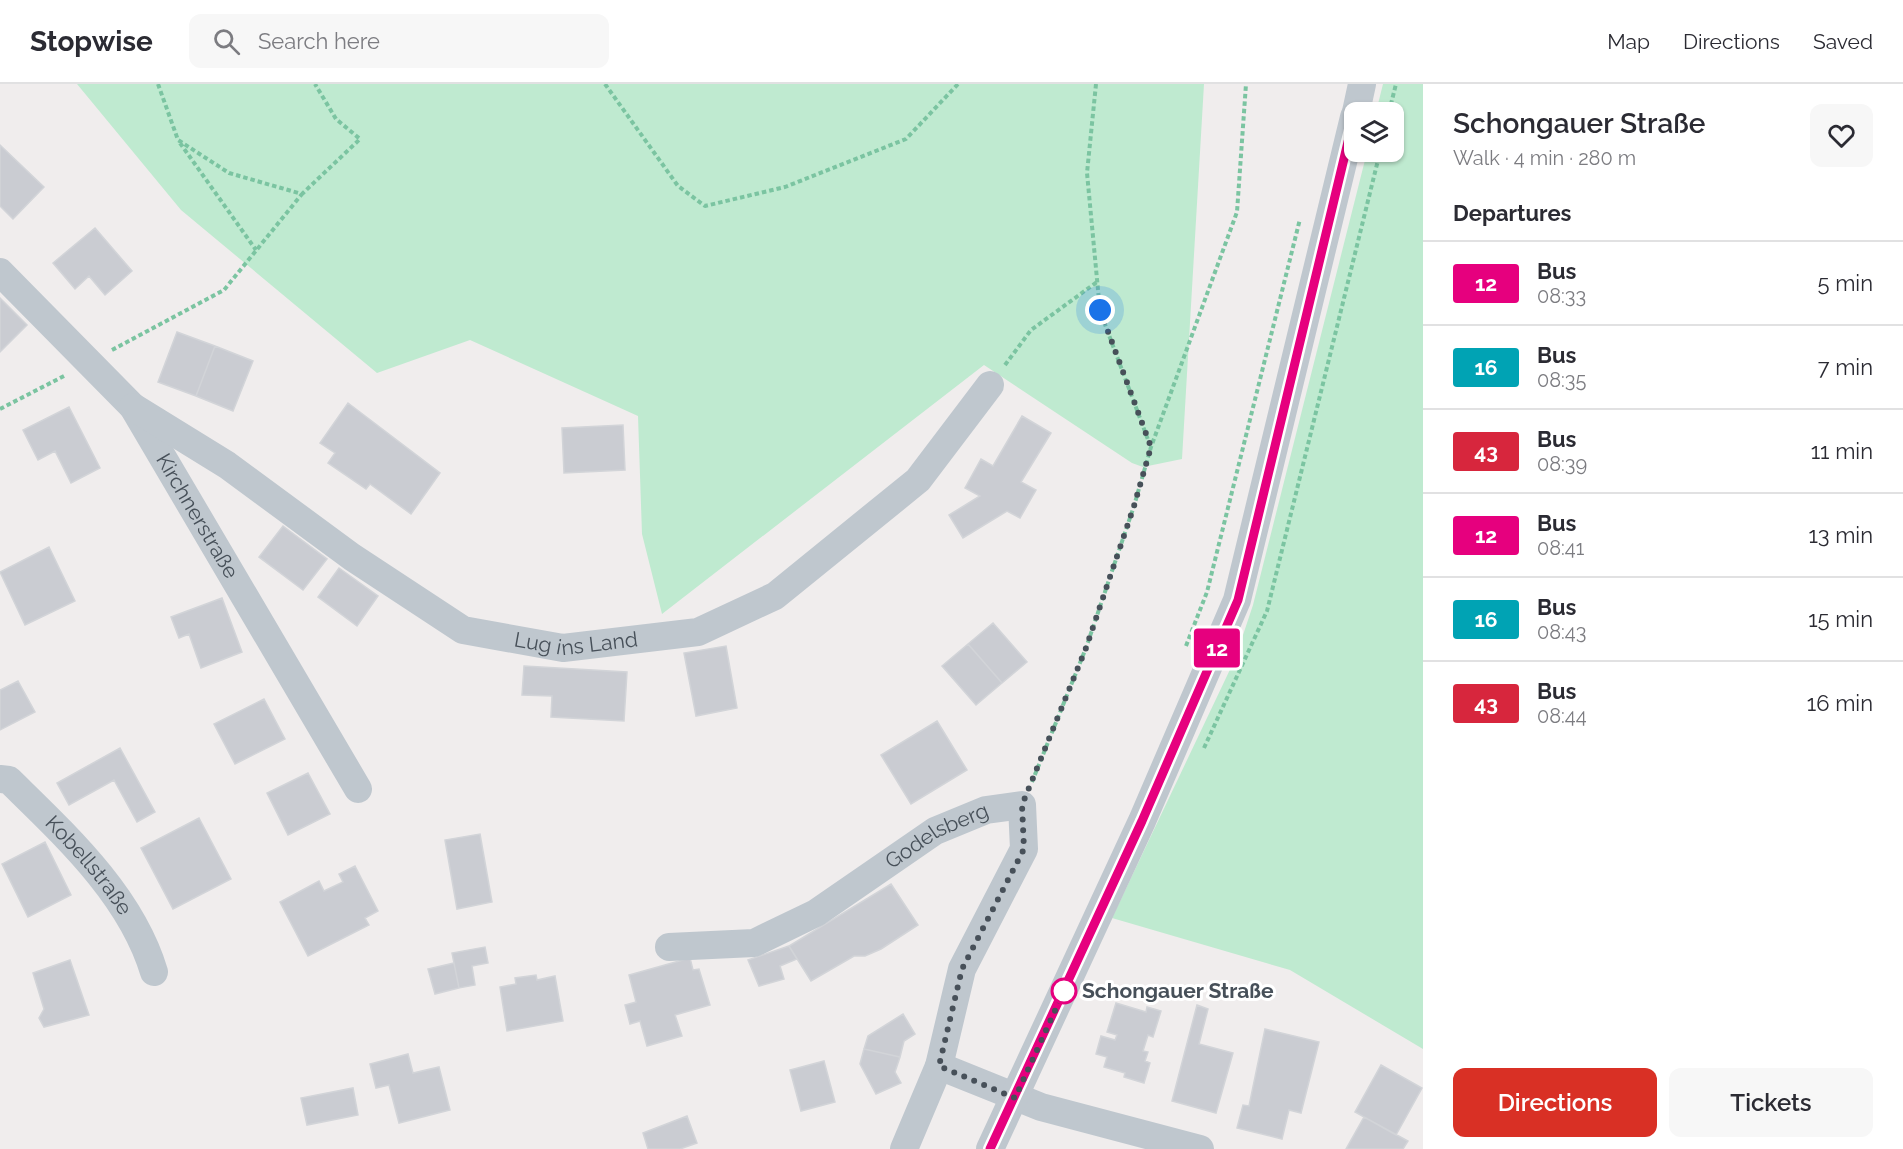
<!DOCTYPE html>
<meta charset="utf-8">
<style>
body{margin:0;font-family:Raleway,sans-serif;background:#f7f7f7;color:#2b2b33;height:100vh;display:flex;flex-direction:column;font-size:22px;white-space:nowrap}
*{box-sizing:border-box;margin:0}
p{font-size:20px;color:#7c7c81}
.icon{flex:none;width:33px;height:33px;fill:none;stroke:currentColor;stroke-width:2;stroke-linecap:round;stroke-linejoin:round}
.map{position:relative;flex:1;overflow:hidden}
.side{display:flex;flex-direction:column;background:#fff;width:480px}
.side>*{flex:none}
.badge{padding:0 12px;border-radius:4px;font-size:21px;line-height:39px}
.fabs{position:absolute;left:1344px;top:18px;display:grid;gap:12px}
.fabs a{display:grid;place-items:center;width:60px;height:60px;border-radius:12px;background:#fff;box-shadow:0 2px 4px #0004;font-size:30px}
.you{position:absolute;width:30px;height:30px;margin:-15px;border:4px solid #fff;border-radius:50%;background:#1a73e8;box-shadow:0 0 0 9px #1a73e833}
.map>.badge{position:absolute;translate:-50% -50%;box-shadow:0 0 0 3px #fff}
h2{padding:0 30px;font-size:22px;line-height:54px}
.round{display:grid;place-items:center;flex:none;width:63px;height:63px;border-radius:12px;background:#f7f7f7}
.headline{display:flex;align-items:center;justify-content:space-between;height:102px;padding:0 30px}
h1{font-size:28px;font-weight:600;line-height:45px}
.primary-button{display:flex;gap:12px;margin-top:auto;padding:12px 30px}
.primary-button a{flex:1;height:69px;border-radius:12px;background:#d93025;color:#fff;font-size:24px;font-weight:600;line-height:69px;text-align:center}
.primary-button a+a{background:#f7f7f7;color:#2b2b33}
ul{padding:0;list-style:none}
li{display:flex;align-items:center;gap:18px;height:84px;padding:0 30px;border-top:2px solid #e1e1e2}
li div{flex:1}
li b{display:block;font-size:22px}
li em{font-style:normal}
li .badge{min-width:66px;font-weight:700;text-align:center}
header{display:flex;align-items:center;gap:36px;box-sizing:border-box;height:84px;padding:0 30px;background:#fff;border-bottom:2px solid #e1e1e2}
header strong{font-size:28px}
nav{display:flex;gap:33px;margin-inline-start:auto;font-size:21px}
.search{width:420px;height:54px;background:#f7f7f7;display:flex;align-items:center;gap:15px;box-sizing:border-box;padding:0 21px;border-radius:12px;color:#7c7c81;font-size:22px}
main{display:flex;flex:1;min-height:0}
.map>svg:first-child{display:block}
.green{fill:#bfead0}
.building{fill:#caccd2;stroke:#d2d4d8;stroke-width:1.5}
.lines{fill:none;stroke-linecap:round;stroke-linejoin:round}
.path{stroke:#7bc4a1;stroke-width:4;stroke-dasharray:4.5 3;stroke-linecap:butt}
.minor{stroke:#bfc7ce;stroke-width:28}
.line-casing{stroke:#fff;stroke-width:14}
.line{stroke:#e6007e;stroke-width:9}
.walk{stroke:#475059;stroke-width:6;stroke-dasharray:0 10.8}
.stop-dot{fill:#fff;stroke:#e6007e;stroke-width:3}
.labels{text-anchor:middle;stroke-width:6;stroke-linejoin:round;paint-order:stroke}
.street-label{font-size:21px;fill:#475059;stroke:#fff}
.stop-label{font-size:21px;font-weight:bold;fill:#475059;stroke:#fff;text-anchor:start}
</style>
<header>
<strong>Stopwise</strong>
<div class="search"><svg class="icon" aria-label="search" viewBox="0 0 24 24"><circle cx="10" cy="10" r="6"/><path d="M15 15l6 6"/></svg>Search here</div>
<nav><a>Map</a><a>Directions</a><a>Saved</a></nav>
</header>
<main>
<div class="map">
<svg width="1423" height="1065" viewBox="0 0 1423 1065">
<rect width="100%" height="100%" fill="#f0eded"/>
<path class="green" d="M77,0h1127l-22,375 -39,8 -11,-4 -148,-98 -322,249 -20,-80 -4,-118 -168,-76 -93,33 -196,-163z
M1383,0h40v965l-133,-79 -178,-52 123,-259 18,-54 114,-453h27v-40h-18z"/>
<path class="building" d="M0,61l44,42 -31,32 -13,-13z
M95,144l37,43 -27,24 -16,-19 -14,13 -22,-26z
M0,214l27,27 -27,27z
M177,248l38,14 -19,50 -38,-14z
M215,262l38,15 -20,50 -37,-15z
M348,319l92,70 -29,41 -41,-30 -4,5 -38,-26 7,-10 -15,-10z
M69,323l31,61 -29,15 -16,-32 -17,9 -15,-30z
M1022,332l29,17 -30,49 15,8 -16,28 -13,-7 -44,27 -14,-23 31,-19 -15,-8 16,-29 12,7z
M623,341l2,45 -61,3 -2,-45z
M283,442l44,33 -24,31 -44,-33z
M49,463l26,54 -50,24 -25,-53z
M339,484l39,28 -21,30 -39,-29z
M222,514l20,54 -41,16 -12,-34 -10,4 -8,-21z
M993,539l34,39 -25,21 -34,-39z
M968,560l34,39 -26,22 -34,-39z
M726,562l11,62 -41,8 -12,-63z
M524,582l103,6 -3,49 -73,-4 1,-21 -30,-1z
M18,597l17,31 -35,18v-40z
M264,615l21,40 -50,25 -21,-40z
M937,637l30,49 -56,34 -30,-49z
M120,664l35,64 -18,10 -23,-42 -45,25 -12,-22z
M308,689l22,41 -42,21 -21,-42z
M199,734l32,61 -58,30 -32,-61z
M480,750l12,68 -35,7 -12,-69z
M45,758l26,53 -43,22 -26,-53z
M355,782l23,45 -13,7 4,7 -61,31 -28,-54 39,-21 5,10 19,-9 -4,-8z
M891,800l27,41 -37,24 -16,7h-11l-43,25 -22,-35z
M789,862l8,13 -17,7 4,13 -25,7 -11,-26z
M485,863l3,16 -16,3 3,19 -16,3 -7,-35z
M690,874l3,12 6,-1 11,36 -35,10 7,21 -35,10 -7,-25 -10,3 -5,-19 11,-3 -7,-27z
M70,876l19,55 -45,12 -5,-9 5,-9 -11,-36z
M454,879l5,25 -24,6 -7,-25z
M536,891l1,5 18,-4 8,45 -56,10 -7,-44 16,-3 -1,-6z
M1116,919l30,9 1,-5 14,4 -8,26 -5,-2 -5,16 5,1 -3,9 5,2 -6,20 -20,-6 1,-4 -21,-6 3,-10 -11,-3 5,-18 14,4 2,-5 -10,-3z
M1197,921l11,4 -9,35 34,9 -17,60 -44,-12z
M903,930l12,20 -11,7 -4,16 -36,-8 4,-13z
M1265,945l54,13 -18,71 -12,-3 -7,29 -45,-11 6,-23 6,1z
M864,965l36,8 -5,15 6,11 -25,11 -16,-30z
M408,970l5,19 26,-6 11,43 -51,13 -10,-38 -13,3 -6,-24z
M824,977l11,41 -34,9 -11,-41z
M1381,981l41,23 -26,47 -41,-23z
M353,1004l5,27 -51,10 -6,-27z
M687,1032l10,27 -17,6h-32l-5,-16z
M1364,1033l44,24 -5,8h-57z"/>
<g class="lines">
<path class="path" d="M158,0l20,56 51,33 73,21 58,-55 -24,-20 -21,-35
M605,0l73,102 27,20 80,-19 121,-48 52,-55
M1096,0l-9,89 13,138 50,134
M1389,28l7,-28
M180,59l76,107
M112,266l112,-60 78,-96
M1005,281l26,-35 66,-48
M0,325l66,-34
M1186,562l21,-54 93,-373
M1204,664l63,-137 113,-459
M1032,698l54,-134 48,-142 17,-59 86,-235 9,-128"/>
<g class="minor">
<path d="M1356,28l6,-28"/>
<path id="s1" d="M0,188l133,135 225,382"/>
<path id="s2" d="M133,323l94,58 125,92 111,73 100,18 135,-16 77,-36 143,-116 72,-95"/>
<path id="s3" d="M0,695l9,1c56,55 122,115 145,192"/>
<path id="s4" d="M669,863l85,-4 62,-30 119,-82 51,-21 36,-5 2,44 -62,120 -23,97 -35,83"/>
<path d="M939,982l102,41 159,42"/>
<path d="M990,1065l152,-328 95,-221 117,-483"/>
</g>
</g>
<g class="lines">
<g class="line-casing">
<path id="line" d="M990,1065l152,-328 96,-221 116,-483"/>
</g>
<use href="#line" class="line"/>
<path class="walk" d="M1064,907l-49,107 -76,-32 23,-97 62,-120 -2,-44 64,-157 48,-142 17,-59 -51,-137"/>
</g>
<circle class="stop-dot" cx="1064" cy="907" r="12"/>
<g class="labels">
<g class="street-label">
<text dy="7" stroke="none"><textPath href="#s1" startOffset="316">Kirchnerstraße</textPath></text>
<text dy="7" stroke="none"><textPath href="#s2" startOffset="513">Lug ins Land</textPath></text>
<text dy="7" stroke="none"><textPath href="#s4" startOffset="298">Godelsberg</textPath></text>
<text dy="7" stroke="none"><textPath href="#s3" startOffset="126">Kobellstraße</textPath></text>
</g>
<g class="stop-label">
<text x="1082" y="914">Schongauer Straße</text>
</g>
</g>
</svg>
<div class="fabs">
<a><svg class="icon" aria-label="layers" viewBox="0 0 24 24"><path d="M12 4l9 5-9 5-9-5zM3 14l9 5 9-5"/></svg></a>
</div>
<div class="you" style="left:1100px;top:226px"></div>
<b class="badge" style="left:1217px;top:564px;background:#e6007e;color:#fff">12</b>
</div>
<section class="side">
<div class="headline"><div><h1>Schongauer Straße</h1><p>Walk · 4 min · 280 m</p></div><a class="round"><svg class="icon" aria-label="heart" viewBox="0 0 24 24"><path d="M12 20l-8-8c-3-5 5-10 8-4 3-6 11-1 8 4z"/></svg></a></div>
<h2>Departures</h2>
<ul>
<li><span class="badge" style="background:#e6007e;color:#fff">12</span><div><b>Bus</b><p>08:33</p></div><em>5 min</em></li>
<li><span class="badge" style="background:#00a3b4;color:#fff">16</span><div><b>Bus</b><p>08:35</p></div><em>7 min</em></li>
<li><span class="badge" style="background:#d7263d;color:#fff">43</span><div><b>Bus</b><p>08:39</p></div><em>11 min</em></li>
<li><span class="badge" style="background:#e6007e;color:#fff">12</span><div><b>Bus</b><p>08:41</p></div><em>13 min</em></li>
<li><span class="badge" style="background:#00a3b4;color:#fff">16</span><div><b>Bus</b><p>08:43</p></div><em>15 min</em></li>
<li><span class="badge" style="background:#d7263d;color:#fff">43</span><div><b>Bus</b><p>08:44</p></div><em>16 min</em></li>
</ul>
<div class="primary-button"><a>Directions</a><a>Tickets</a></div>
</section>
</main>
